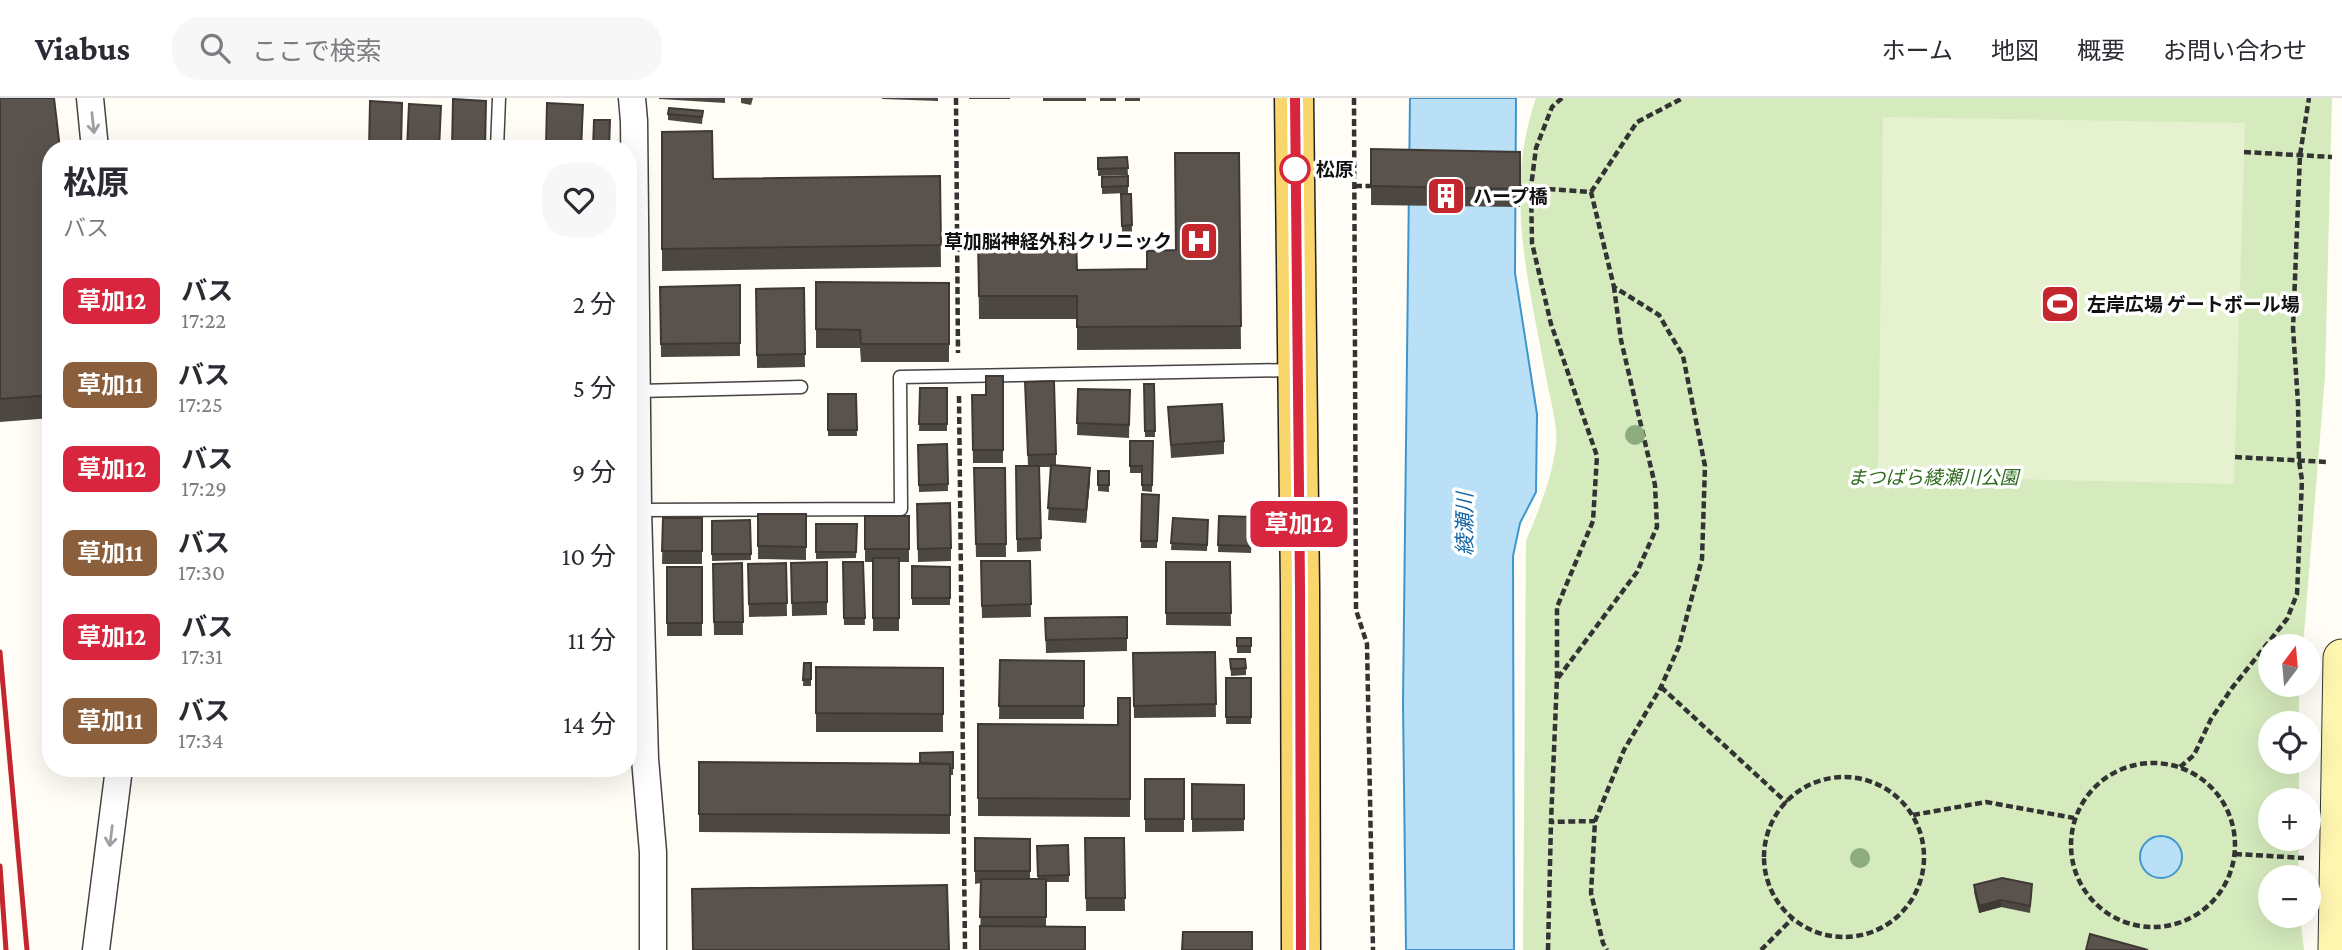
<!DOCTYPE html>
<html lang="ja">
<meta charset="utf-8">
<style>
body{margin:0;font-family:"Crimson Pro","Noto Sans JP",serif;background:#f7f7f7;color:#2b2b33;height:100vh;display:flex;flex-direction:column;font-size:26px;white-space:nowrap}
*{box-sizing:border-box;margin:0}
p{font-size:23px;color:#7c7c81}
.icon{flex:none;width:38px;height:38px;fill:none;stroke:currentColor;stroke-width:2;stroke-linecap:round;stroke-linejoin:round}
.map{position:relative;flex:1;overflow:hidden}
.panel{position:absolute;left:42px;top:42px;width:595px;height:637px;display:flex;flex-direction:column;background:#fff;border-radius:28px;box-shadow:0 7px 28px #0002}
.panel>*{flex:none}
.badge{padding:0 14px;border-radius:10px;font-size:24px;line-height:46px}
.needle{width:46px;rotate:16deg}
.fabs{position:absolute;left:2258px;top:536px;display:grid;gap:14px}
.fabs a{display:grid;place-items:center;width:63px;height:63px;border-radius:50%;background:#fff;box-shadow:0 7px 28px #0002;font-size:35px}
.map>.badge{position:absolute;translate:-50% -50%;box-shadow:0 0 0 4px #fff}
.round{display:grid;place-items:center;flex:none;width:74px;height:74px;border-radius:28px;background:#f7f7f7}
.overview{display:flex;align-items:center;justify-content:space-between;height:119px;padding:0 21px}
h1{font-size:33px;font-weight:700;line-height:52px}
ul{padding:0;list-style:none}
li{display:flex;align-items:center;gap:21px;height:84px;padding:0 21px}
li div{flex:1}
li b{display:block;font-size:26px}
li em{font-style:normal}
li .badge{min-width:77px;font-weight:700;text-align:center}
header{display:flex;align-items:center;gap:42px;box-sizing:border-box;height:98px;padding:0 35px;background:#fff;border-bottom:2px solid #e1e1e2}
header strong{font-size:33px}
nav{display:flex;gap:38px;margin-inline-start:auto;font-size:24px}
.search{width:490px;height:63px;background:#f7f7f7;display:flex;align-items:center;gap:18px;box-sizing:border-box;padding:0 24px;border-radius:28px;color:#7c7c81;font-size:26px}
.map>svg:first-child{display:block}
.green{fill:#d5ebbd}
.pitch{fill:#e6f2cf}
.water{fill:#b9e0f7;stroke:#3f96cf;stroke-width:2}
.lines{fill:none;stroke-linecap:round;stroke-linejoin:round}
.lane-casing{stroke:#444;stroke-width:15}
.street-casing{stroke:#444;stroke-width:29}
.secondary-casing{stroke:#333;stroke-width:39}
.primary-casing{stroke:#222;stroke-width:41}
.path{stroke:#333;stroke-width:4.5;stroke-dasharray:7 3.5;stroke-linecap:butt}
.lane{stroke:#fff;stroke-width:12}
.street{stroke:#fff;stroke-width:26}
.secondary{stroke:#fff6b0;stroke-width:37}
.primary{stroke:#f9d66b;stroke-width:38}
.rail{stroke:#c4262e;stroke-width:5}
.tree{fill:#8dad7f}
.wall{fill:#4d4742}
.shaded-wall{fill:#3f3936}
.building{fill:#5a524d;stroke:#3f3936;stroke-width:2}
.oneway{stroke:#a0a0a0}
.line-casing{stroke:#fff;stroke-width:16}
.line{stroke:#d7263d;stroke-width:10}
.stop-dot{fill:#fff;stroke:#d7263d;stroke-width:3.5}
.labels{text-anchor:middle;stroke-width:7;stroke-linejoin:round;paint-order:stroke}
.stop-label{font-size:19px;font-weight:bold;fill:#111;stroke:#fff;text-anchor:start}
.poi-label{font-size:19px;font-weight:bold;fill:#111;stroke:#fff;text-anchor:start}
.park-label{font-size:19px;font-style:italic;fill:#2f6b1f;stroke:#fff}
.water-label{font-size:21px;font-style:italic;fill:#1768a6;stroke:#fff}
</style>
<header>
<strong>Viabus</strong>
<div class="search"><svg class="icon" aria-label="search" viewBox="0 0 24 24"><circle cx="10" cy="10" r="6"/><path d="M15 15l6 6"/></svg>ここで検索</div>
<nav><a>ホーム</a><a>地図</a><a>概要</a><a>お問い合わせ</a></nav>
</header>
<div class="map">
<svg width="2342" height="852" viewBox="0 0 2342 852">
<rect width="100%" height="100%" fill="#fffdf5"/>
<path class="green" d="M1536,0h796l-7,278 -22,270h-33v38h29v39h-29v38h29v39h-29v38h29l-1,39h-28v38h30l4,35h-781l3,-409c13,-31 26,-63 30,-96 3,-17 -8,-55 -11,-74 -17,-92 -41,-181 -9,-273z"/>
<path class="pitch" d="M1883,19l362,6 -11,361 -356,-8z"/>
<path class="water" d="M1410,0h106l-1,175 22,141 -1,78 -16,31 -7,33 1,394h-108l-3,-247z
M2140 759a21 21 0 1 1 42 0a21 21 0 1 1-42 0Z"/>
<g class="lines">
<g class="lane-casing">
<path id="lane" d="M497,51l2,-51
M638,293l163,-4
M638,412l263,-1 -1,-132 392,-7"/>
</g>
<g class="street-casing">
<path id="street" d="M90,0l5,51
M632,0l2,23 4,389 7,249 8,93v98
M96,852l23,-182"/>
</g>
<g class="secondary-casing">
<path id="secondary" d="M2337,852l5,-292"/>
</g>
<g class="primary-casing">
<path id="primary" d="M1294,0l6,490 1,362"/>
</g>
<path class="path" d="M956,0l2,255
M1354,0l2,512 11,34 6,306
M1562,0l-10,9 -16,41 -5,39 1,56 19,81 46,132 -4,65 -36,86v71l-6,144 44,-1
M2244,54l88,5
M1355,88h20
M1517,89l74,5 23,95 45,28 24,41 22,110 -3,93 -23,87 -18,41 -37,63 -29,71 -4,72 12,50 4,7
M1591,94l46,-70 46,-24
M959,298l6,554
M2235,359l92,5
M1558,580l79,-106 20,-45 -2,-42 -34,-145 -7,-53
M1661,589l126,116
M2071 747a82 82 0 1 1 164 0a82 82 0 1 1-164 0Z
M2180,669l14,-12 17,-36 21,-31 55,-69 10,-25 5,-114 -3,-19 -1,-58 -5,-75 7,-173 9,-57
M1764 759a80 80 0 1 1 160 0a80 80 0 1 1-160 0Z
M1913,717l73,-13 88,16
M2235,756l69,4
M1548,852l3,-128
M1761,852l31,-31"/>
<use href="#lane" class="lane"/>
<use href="#street" class="street"/>
<use href="#secondary" class="secondary"/>
<use href="#primary" class="primary"/>
<path class="rail" d="M0,554l27,298
M0,768l6,84"/>
</g>
<g class="tree">
<circle cx="1635" cy="337" r="10"/>
<circle cx="1860" cy="760" r="10"/>
</g>
<path class="wall" d="M0,0l51,51v269l-51,4z
M659,0h66v5l-66,-4z
M741,0h12l-2,7 -10,-2z
M882,0h56v3l-56,-2z
M969,0h41v1h-41z
M1043,0h43v3h-43z
M1100,0h16v3h-16z
M1125,0h15v3h-15z
M547,5l36,2 -1,44h-36z
M703,13l-1,13 -34,-4v-6z
M662,34l51,47 227,-3 1,91 -279,4z
M1371,51l149,3v55l-149,-2z
M1239,55l2,196 -164,1v-31h-98l-1,-80 99,31 70,-1 29,-19z
M1127,59l1,18 -30,1v-18z
M1128,78v17l-26,1v-17z
M1121,96h10l1,38h-10z
M816,184l133,1v79h-88l-1,-14h-44z
M740,187v71l-79,1 -1,-70z
M804,190l1,79 -48,1 -1,-79z
M1003,278v87h-30l-1,-68h14z
M1025,284l31,72v11l34,16 -4,42 -38,-3 3,-53h-12l2,84 -24,1 -1,-86h12z
M1144,286h10l1,53h-10z
M920,290h27v43h-28z
M1078,291l52,1 -1,48 -52,-3z
M828,296h28l1,42h-29z
M1168,309l56,34v13l-53,4z
M1130,343h23l-1,51 -10,-1v-18h-12z
M947,346l1,47 -29,1 -1,-47z
M974,370h31l1,89h-30z
M1098,373h11v21l-11,-1z
M1142,396l17,1 -2,53h-16z
M917,406l34,44v13l-33,1z
M758,416h48v46l-48,-1z
M865,418h44v46h-10v69h-26v-69h-8z
M1219,418l34,1 -2,36 -33,-1z
M663,420h39v46h-40z
M1173,420l35,2 -1,31 -36,-1z
M750,422l1,40 -39,1v-40z
M816,426h41l-1,34 -40,1z
M981,463h49l1,56 -49,1z
M827,464v53l-35,1 -1,-53z
M843,464h20l2,63h-21z
M1166,464h64l1,64 -65,-1z
M742,465l1,72h-29l-1,-71z
M786,465l1,53 -38,1 -1,-53z
M912,468l38,1v38h-38z
M667,469h35v69h-35z
M1127,519v34l-81,2 -1,-35z
M1237,540h14v15h-14z
M1215,554l1,65 -82,1 -1,-65z
M1230,561l16,9v7l-15,1z
M1000,562l84,1v58h-85z
M804,565l7,16v7h-8z
M816,569l127,1v64h-127z
M1226,580h25v46h-25z
M1130,600v119l-152,-1v-92l140,1z
M953,654v23h-3v59l-251,-2v-70l221,1z
M1145,681h39v53h-39z
M1192,686l52,1v46l-52,1z
M975,740l55,1v40h8l-1,-33 31,-1 1,37h-23v44l-66,24 1,-67 -6,1z
M1085,740h39l1,73h-39z
M1974,787l58,5 -2,23 -29,-6 -22,6 -5,-21z"/>
<path class="shaded-wall" d="M1090,370v13l-4,42v-13z
M2001,802v7l-22,6v-7z"/>
<path class="building" d="M0,0h54l6,51h-9v246l-51,4z
M453,1l33,2 -1,48h-33z
M370,3l32,2 -1,46h-32z
M547,5l36,2 -2,42 -35,-1z
M409,6l32,2 -2,43h-32z
M669,10l34,3 -1,6 -34,-3z
M594,22h16l-1,29h-16z
M712,33l1,48 227,-3 1,69 -279,4v-117z
M1371,51l149,3v37l-149,-3z
M1175,55h64l2,173 -164,1v-31h-98l-1,-57 98,-1 1,32 70,-1v-18l29,-1z
M1127,59l1,11 -30,1v-11z
M1128,78v10l-26,1v-10z
M1121,96h10l1,31 -10,1z
M816,184l133,1v61h-88l-1,-14 -44,-1z
M740,187v58l-79,1 -1,-57z
M804,190l1,66 -48,1 -1,-66z
M986,278h17v74h-30l-1,-55h14z
M1054,283l2,73 -28,1 -3,-73z
M1144,286h10l1,47h-10z
M920,290h27v36h-28z
M1078,291l52,1 -1,35 -52,-2z
M828,296h28l1,36h-29z
M1222,306l2,37 -53,4 -3,-38z
M1130,343h23l-1,44h-10v-19h-12z
M947,346l1,40 -29,1 -1,-40z
M1051,367l39,3 -4,42 -38,-2z
M1016,368h23l2,72 -24,1z
M974,370h31l1,76h-30z
M1098,373h11v14h-11z
M1142,396l17,1 -2,46h-16z
M950,405l1,45 -33,1 -1,-45z
M758,416h48v33l-48,-1z
M865,418h44v33h-44z
M1219,418l34,1 -2,29 -33,-1z
M663,420h39v33h-40z
M1173,420l35,2 -1,25 -36,-2z
M750,422l1,34h-39v-33z
M816,426h41l-1,28h-40z
M873,460h26v60h-26z
M981,463h49l1,43 -49,2z
M827,464v40l-35,1 -1,-40z
M843,464h20l2,56h-21z
M1166,464h64l1,51h-65z
M742,465l1,59h-29l-1,-58z
M786,465l1,40 -38,1 -1,-40z
M912,468l38,1v31h-38z
M667,469h35v56h-35z
M1127,519v21l-81,2 -1,-22z
M1237,540h14v8h-14z
M1215,554l1,52 -82,2 -1,-53z
M1230,561h15l1,9 -15,1z
M1000,562l84,1v45h-85z
M804,565h7v16l-8,1z
M816,569l127,1v46l-127,-1z
M1226,580h25v39h-25z
M1118,600h12v101l-152,-1v-74l140,1z
M953,654v16h-3v-4l-30,-1v-10z
M699,664l251,2v51l-251,-1z
M1145,681h39v40h-39z
M1192,686l52,1v34h-52z
M975,740l55,1v32h-55z
M1085,740h39l1,60h-39z
M1068,747l1,30 -31,1 -1,-30z
M2002,780l30,6 -2,22 -29,-6 -22,6 -5,-21z
M981,781h65v38h-66z
M947,787l2,65h-256l-1,-61z
M980,828l105,1v23h-105z
M1183,834h69v18h-70z
M2090,836l58,16h-62z"/>
<defs><path id="oneway-shaft" d="M-6 0H5M1.5-3L5.5 0L1.5 3" fill="none" stroke-width="1.6" stroke-linecap="round" stroke-linejoin="round" transform="scale(1.75)"/></defs>
<g class="oneway">
<use href="#oneway-shaft" transform="translate(93 25) rotate(84)"/>
<use href="#oneway-shaft" transform="translate(111 738) rotate(97)"/>
</g>
<g class="lines">
<g class="line-casing">
<path id="line" d="M1295,0l5,490 1,362"/>
</g>
<use href="#line" class="line"/>
</g>
<defs>
<g id="building-square" transform="scale(2.0125)"><rect x="-9" y="-9" width="18" height="18" rx="4" fill="#c4262e" stroke="#fff"/><path d="M-4-6H4V6H1V3H-1V6H-4ZM-2.5-4.3h1.7v1.8h-1.7ZM.8-4.3h1.7v1.8H.8ZM-2.5-1h1.7V.8h-1.7ZM.8-1h1.7V.8H.8Z" fill="#fff"/></g>
<g id="hospital-square" transform="scale(2.0125)"><rect x="-9" y="-9" width="18" height="18" rx="4" fill="#c4262e" stroke="#fff"/><path d="M-5-5h3v3.5h4V-5h3V5h-3V1.5h-4V5h-3Z" fill="#fff"/></g>
<g id="stadium-square" transform="scale(2.0125)"><rect x="-9" y="-9" width="18" height="18" rx="4" fill="#c4262e" stroke="#fff"/><path d="M0-5a6.5 5 0 1 0 0 10a6.5 5 0 1 0 0-10ZM-3.5-1.8h7v3.6h-7Z" fill="#fff"/></g>
</defs>
<g fill-rule="evenodd">
<use href="#building-square" x="1446" y="98"/>
<use href="#hospital-square" x="1199" y="143"/>
<use href="#stadium-square" x="2060" y="206"/>
</g>
<circle class="stop-dot" cx="1295" cy="71" r="14"/>
<g class="labels">
<g class="stop-label">
<text x="1316" y="78">松原</text>
</g>
<g class="poi-label">
<text x="1473" y="105">ハープ橋</text>
<text x="1172" y="150" text-anchor="end">草加脳神経外科クリニック</text>
<text x="2087" y="213">左岸広場 ゲートボール場</text>
</g>
<g class="park-label">
<text x="1933" y="386">まつばら綾瀬川公園</text>
</g>
<g class="water-label">
<text transform="translate(1465 426) rotate(-90)" y="7">綾瀬川</text>
</g>
</g>
</svg>
<div class="fabs">
<a><svg class="needle" viewBox="-14 -14 28 28"><path d="M0-13l5 13h-10z" fill="#e53935"/><path d="M0 13l5-13h-10z" fill="#7c7c81"/></svg></a>
<a><svg class="icon" aria-label="locate" viewBox="0 0 24 24"><circle cx="12" cy="12" r="6"/><path d="M12 2v4M12 18v4M2 12h4M18 12h4"/></svg></a>
<a>+</a>
<a>−</a>
</div>
<b class="badge" style="left:1299px;top:426px;background:#d7263d;color:#fff">草加12</b>
<section class="panel">
<div class="overview"><div><h1>松原</h1><p>バス</p></div><a class="round"><svg class="icon" aria-label="heart" viewBox="0 0 24 24"><path d="M12 20l-8-8c-3-5 5-10 8-4 3-6 11-1 8 4z"/></svg></a></div>
<ul>
<li><span class="badge" style="background:#d7263d;color:#fff">草加12</span><div><b>バス</b><p>17:22</p></div><em>2 分</em></li>
<li><span class="badge" style="background:#8b5e3c;color:#fff">草加11</span><div><b>バス</b><p>17:25</p></div><em>5 分</em></li>
<li><span class="badge" style="background:#d7263d;color:#fff">草加12</span><div><b>バス</b><p>17:29</p></div><em>9 分</em></li>
<li><span class="badge" style="background:#8b5e3c;color:#fff">草加11</span><div><b>バス</b><p>17:30</p></div><em>10 分</em></li>
<li><span class="badge" style="background:#d7263d;color:#fff">草加12</span><div><b>バス</b><p>17:31</p></div><em>11 分</em></li>
<li><span class="badge" style="background:#8b5e3c;color:#fff">草加11</span><div><b>バス</b><p>17:34</p></div><em>14 分</em></li>
</ul>
</section>
</div>
